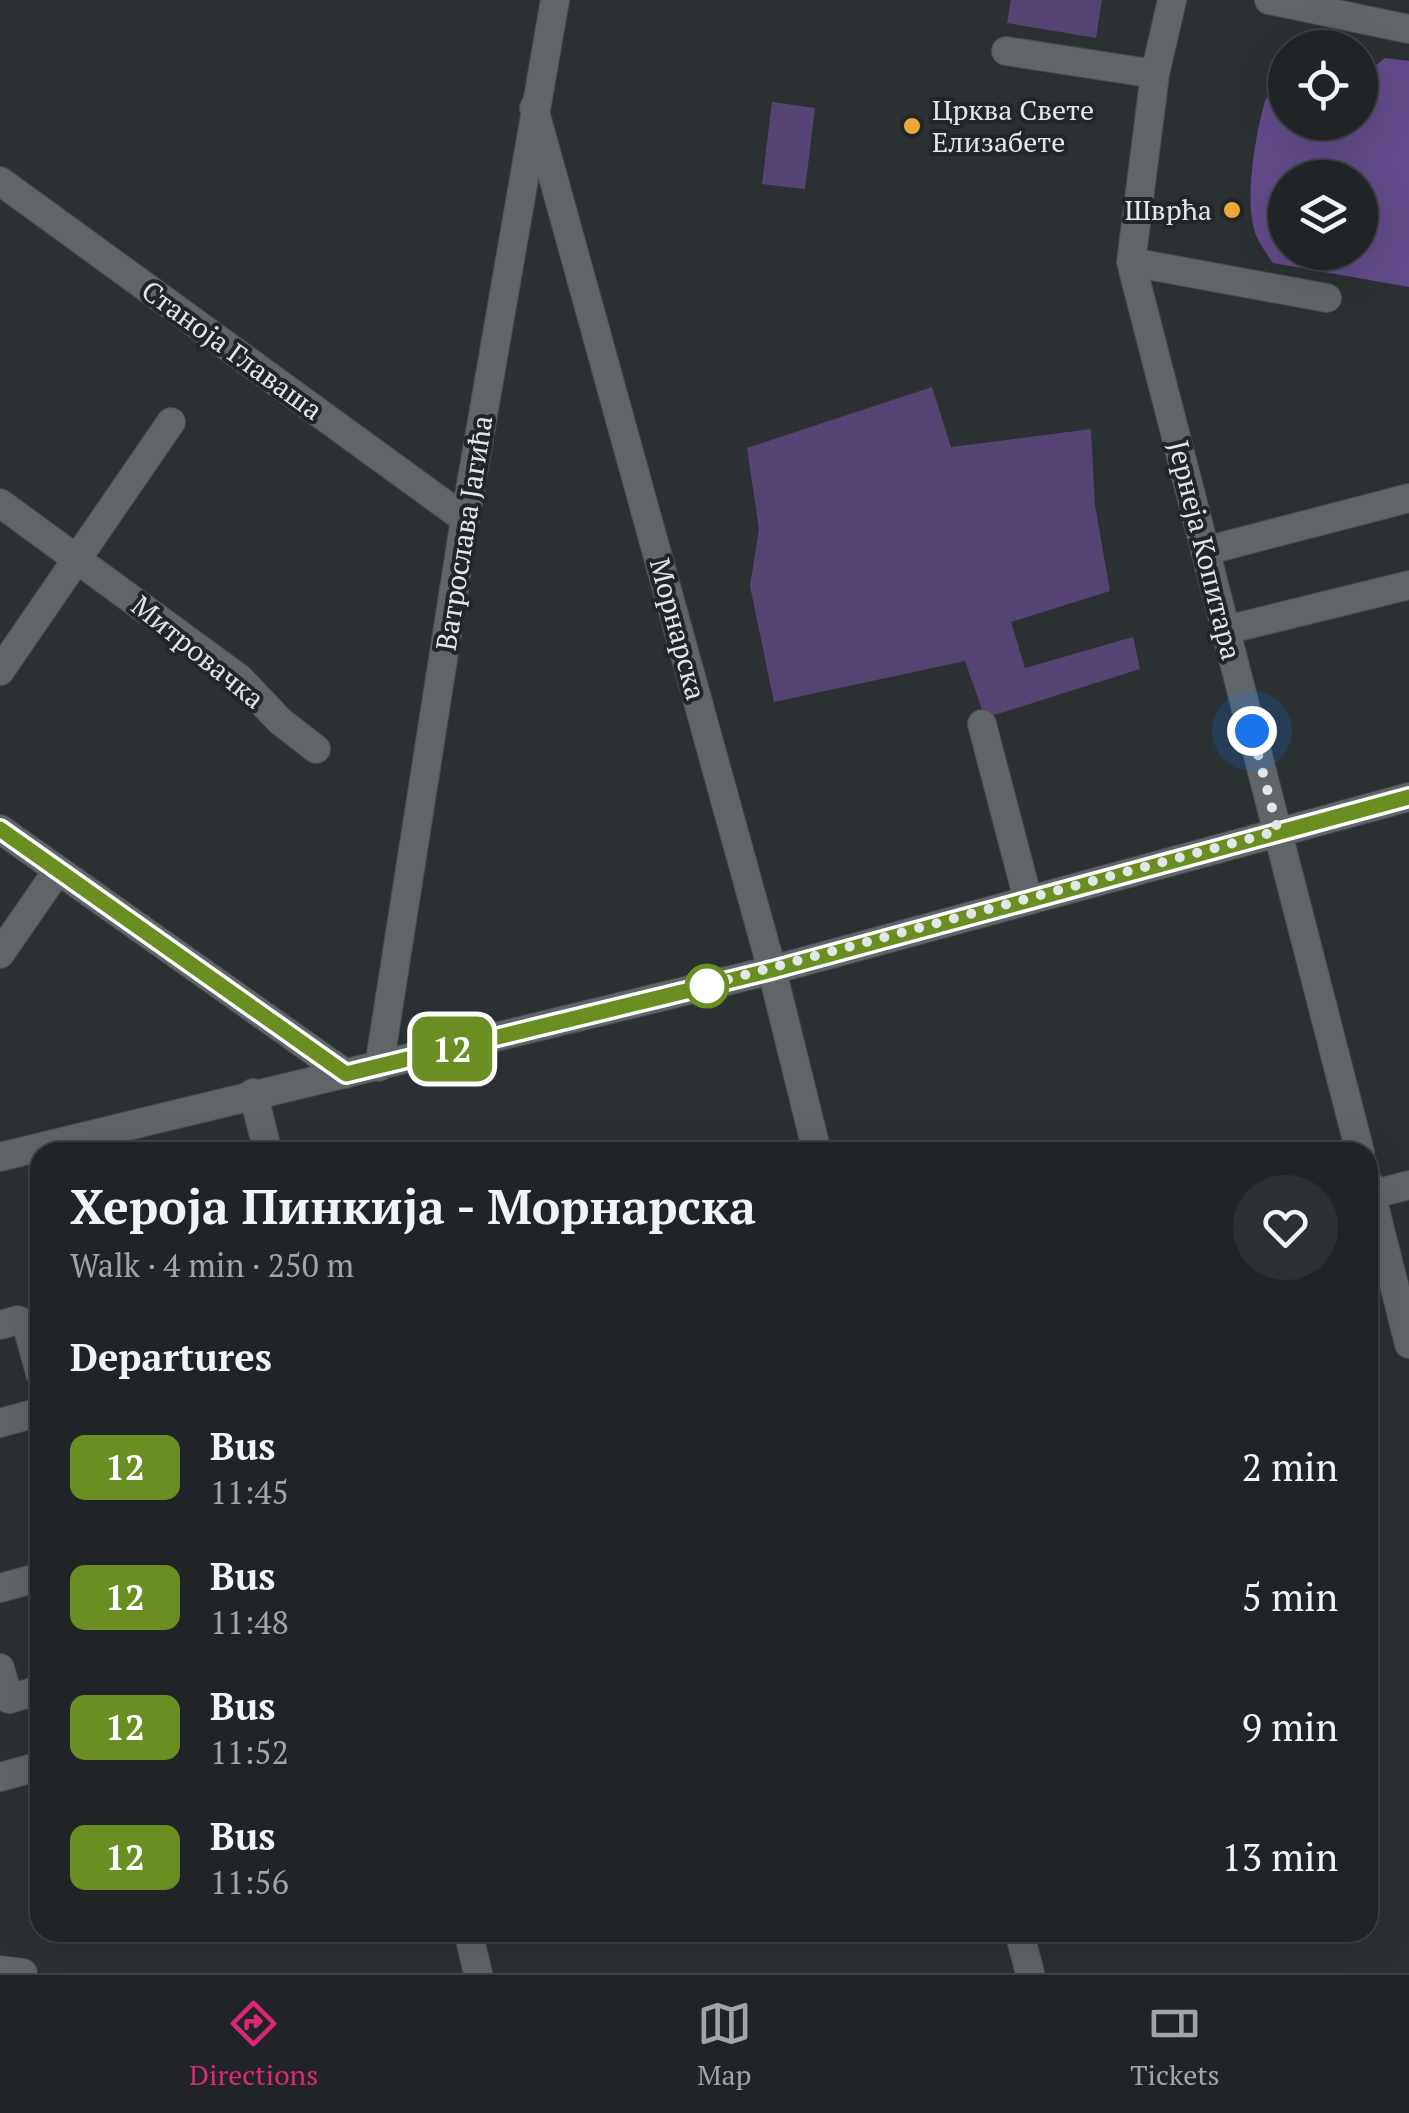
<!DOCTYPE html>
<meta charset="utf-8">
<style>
body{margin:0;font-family:"PT Serif",serif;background:#2d3032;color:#f1f3f6;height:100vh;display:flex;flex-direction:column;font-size:38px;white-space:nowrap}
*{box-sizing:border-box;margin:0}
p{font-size:32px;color:#a2a4a7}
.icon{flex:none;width:55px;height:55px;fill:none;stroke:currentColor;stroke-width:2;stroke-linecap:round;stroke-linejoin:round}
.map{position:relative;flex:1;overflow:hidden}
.panel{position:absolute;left:30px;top:1142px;width:1348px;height:800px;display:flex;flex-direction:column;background:#202426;border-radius:30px;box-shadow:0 10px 40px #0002,0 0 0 2px #3d4143}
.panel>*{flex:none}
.badge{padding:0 20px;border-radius:15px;font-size:35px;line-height:65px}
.tools{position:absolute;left:1268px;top:30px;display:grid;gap:20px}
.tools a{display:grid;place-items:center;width:110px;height:110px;border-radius:50%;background:#202426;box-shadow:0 10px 40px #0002,0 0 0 2px #3d4143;font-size:50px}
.you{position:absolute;width:50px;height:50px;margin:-25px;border:8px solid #fff;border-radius:50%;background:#1a73e8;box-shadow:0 0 0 15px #1a73e833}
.map>.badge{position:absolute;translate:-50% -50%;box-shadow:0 0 0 5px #fff}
h2{padding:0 40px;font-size:38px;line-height:90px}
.round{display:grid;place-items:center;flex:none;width:105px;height:105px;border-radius:52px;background:#2d3032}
.head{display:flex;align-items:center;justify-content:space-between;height:170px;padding:0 40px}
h1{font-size:48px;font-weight:700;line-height:75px}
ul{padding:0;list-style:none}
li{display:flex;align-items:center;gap:30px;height:130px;padding:0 40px}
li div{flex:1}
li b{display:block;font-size:38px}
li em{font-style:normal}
li .badge{min-width:110px;font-weight:700;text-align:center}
.dock{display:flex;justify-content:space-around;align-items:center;height:140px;border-top:2px solid #3d4143;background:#202426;font-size:28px;color:#a2a4a7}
.dock a{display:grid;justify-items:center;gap:5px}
.dock .on{color:#db2777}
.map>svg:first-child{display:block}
.green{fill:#564574}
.forest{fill:#624b8a;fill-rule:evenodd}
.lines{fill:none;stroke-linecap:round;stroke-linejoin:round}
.minor-casing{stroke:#4a4e50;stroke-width:30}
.minor{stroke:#606568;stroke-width:28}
.line-casing{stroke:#fff;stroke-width:22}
.line{stroke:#6b8e23;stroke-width:15}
.walk{stroke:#e3e6e8;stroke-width:10;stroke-dasharray:0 18}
.poi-dot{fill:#eba93a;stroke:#222628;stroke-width:4}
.stop-dot{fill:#fff;stroke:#6b8e23;stroke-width:5}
.labels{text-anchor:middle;stroke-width:8;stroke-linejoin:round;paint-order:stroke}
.poi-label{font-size:28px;fill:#e3e6e8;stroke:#222628;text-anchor:start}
.street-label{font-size:28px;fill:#e3e6e8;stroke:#222628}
</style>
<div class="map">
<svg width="1409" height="1973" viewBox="0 0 1409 1973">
<rect width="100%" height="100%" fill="#2b3032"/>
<path class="green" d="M1011,0h91l-6,38 -89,-15z
M772,102l43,6 -10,81 -43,-5z
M932,387l19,60 140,-18 4,76 15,86 -99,31 14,46 108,-31 7,32 -155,49 -20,-57 -191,41 -24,-116 9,-57 -12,-81z"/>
<path class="forest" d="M1385,58l24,3v226l-136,-24c-6,-9 -13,-18 -17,-28 -13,-32 0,-105 10,-137l19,5v19h75v-44zM1285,178h75v74h-75z"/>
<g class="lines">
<g class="minor-casing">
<path id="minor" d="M1172,0l-17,74 -24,188 229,890
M1269,0l140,29
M1006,51l149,23
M534,108l238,862 45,182
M0,181l465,338
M1131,262l196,36
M0,503l239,175 41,43 36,28
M1205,551l204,-53
M1226,630l183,-45
M0,671l171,-249
M982,724l46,176
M0,829l346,245
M0,954l58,-84
M379,1067l86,-548 90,-519
M253,1093l15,59
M0,1157l772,-187 637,-173
M1368,1182l41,162
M1371,1195l38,-10
M0,1325l18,-5 9,6 13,47
M0,1423l40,-11
M0,1588l40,-11
M0,1668l9,31 31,-9
M0,1777l40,-11
M468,1932l10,41
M1019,1932l11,41
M0,1970l23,3"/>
</g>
<use href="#minor" class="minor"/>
</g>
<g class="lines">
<g class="line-casing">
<path id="line" d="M0,829l346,245 426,-104 637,-173"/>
</g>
<use href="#line" class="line"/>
<path class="walk" d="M707,986l-7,1 578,-156 -26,-100"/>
</g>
<g class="poi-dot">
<circle cx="912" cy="126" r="10"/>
<circle cx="1232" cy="210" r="10"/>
</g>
<circle class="stop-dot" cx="707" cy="986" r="20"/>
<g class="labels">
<g class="poi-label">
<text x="932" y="120">Црква Свете<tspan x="932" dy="32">Елизабете</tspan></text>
<text x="1212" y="220" text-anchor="end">Шврћа</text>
</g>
<g class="street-label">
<text transform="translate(232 350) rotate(36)" y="10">Станоја Главаша</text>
<text transform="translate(464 533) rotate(-81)" y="10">Ватрослава Јагића</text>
<text transform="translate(1205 550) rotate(76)" y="10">Јернеја Копитара</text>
<text transform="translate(678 629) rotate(75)" y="10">Морнарска</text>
<text transform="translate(198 652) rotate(39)" y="10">Митровачка</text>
</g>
</g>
</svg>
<div class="tools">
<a><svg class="icon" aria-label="locate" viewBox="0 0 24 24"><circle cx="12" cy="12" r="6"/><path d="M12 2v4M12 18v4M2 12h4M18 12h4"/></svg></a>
<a><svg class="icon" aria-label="layers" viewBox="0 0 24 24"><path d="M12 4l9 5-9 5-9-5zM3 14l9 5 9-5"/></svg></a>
</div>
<div class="you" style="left:1252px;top:731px"></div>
<b class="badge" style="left:452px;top:1049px;background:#6b8e23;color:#fff">12</b>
<section class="panel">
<div class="head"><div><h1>Хероја Пинкија - Морнарска</h1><p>Walk · 4 min · 250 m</p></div><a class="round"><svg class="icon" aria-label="heart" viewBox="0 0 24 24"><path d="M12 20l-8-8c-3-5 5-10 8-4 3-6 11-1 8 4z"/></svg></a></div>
<h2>Departures</h2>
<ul>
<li><span class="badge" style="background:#6b8e23;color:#fff">12</span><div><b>Bus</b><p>11:45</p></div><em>2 min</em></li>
<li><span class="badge" style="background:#6b8e23;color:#fff">12</span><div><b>Bus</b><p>11:48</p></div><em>5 min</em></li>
<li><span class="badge" style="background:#6b8e23;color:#fff">12</span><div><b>Bus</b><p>11:52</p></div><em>9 min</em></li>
<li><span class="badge" style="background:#6b8e23;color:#fff">12</span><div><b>Bus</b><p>11:56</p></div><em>13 min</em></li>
</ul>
</section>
</div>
<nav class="dock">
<a class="on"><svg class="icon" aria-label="directions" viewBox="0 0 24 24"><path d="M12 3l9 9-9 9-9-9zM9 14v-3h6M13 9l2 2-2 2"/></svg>Directions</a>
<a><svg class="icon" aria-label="map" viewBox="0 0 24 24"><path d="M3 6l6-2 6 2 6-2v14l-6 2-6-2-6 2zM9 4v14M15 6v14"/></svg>Map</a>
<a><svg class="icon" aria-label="tickets" viewBox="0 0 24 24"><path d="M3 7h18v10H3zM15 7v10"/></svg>Tickets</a>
</nav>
